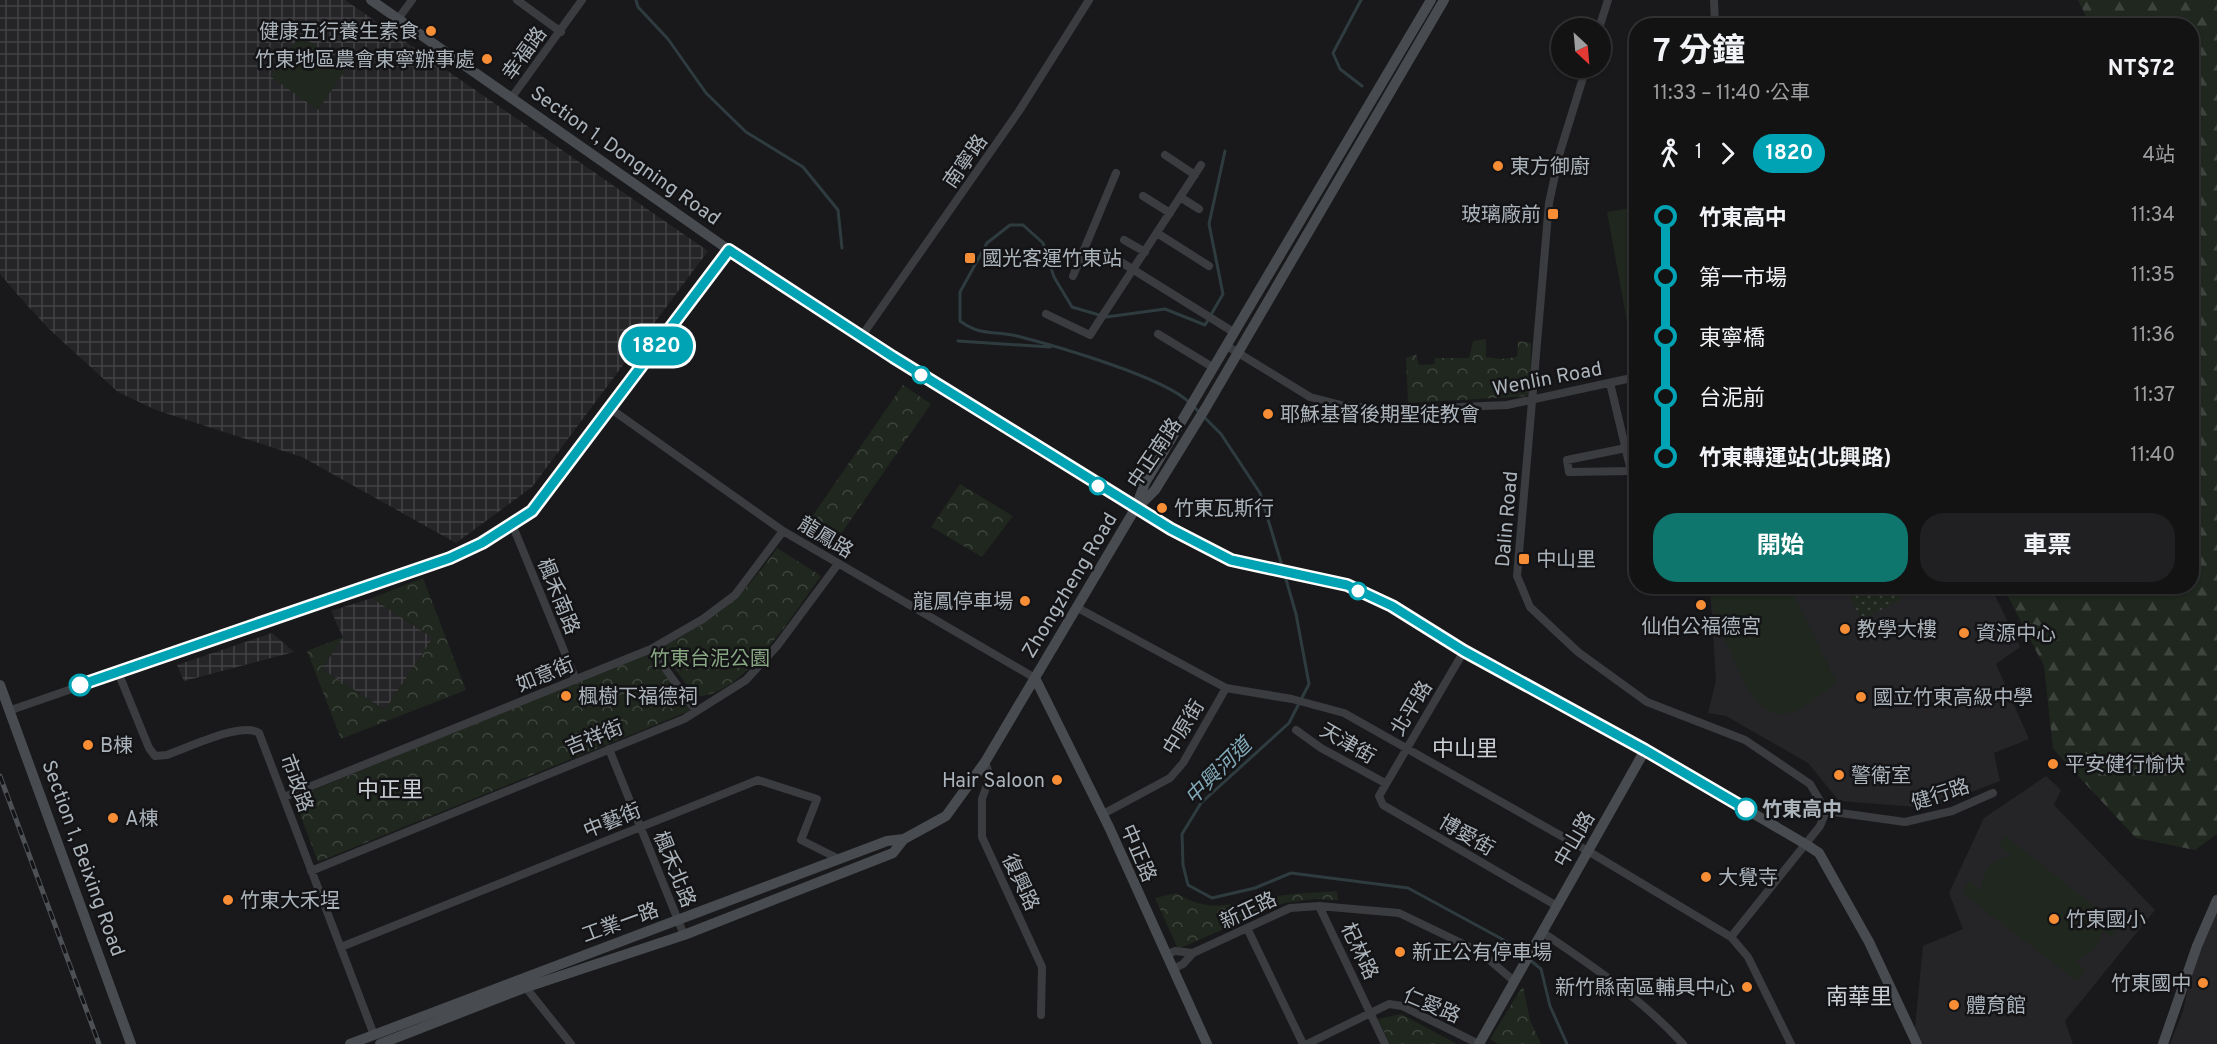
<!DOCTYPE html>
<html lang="zh-TW">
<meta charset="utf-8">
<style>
body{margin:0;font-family:Overpass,"Noto Sans TC",sans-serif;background:#202022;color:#f1f3f6;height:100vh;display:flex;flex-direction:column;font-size:22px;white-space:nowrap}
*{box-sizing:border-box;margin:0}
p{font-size:20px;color:#9d9ea0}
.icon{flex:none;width:33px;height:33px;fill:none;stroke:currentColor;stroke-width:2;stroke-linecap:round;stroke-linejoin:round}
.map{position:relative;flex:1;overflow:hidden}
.panel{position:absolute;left:1629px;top:18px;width:570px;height:576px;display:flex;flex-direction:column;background:#131314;border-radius:24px;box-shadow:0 2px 4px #0004,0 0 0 2px #323234}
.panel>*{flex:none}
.badge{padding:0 12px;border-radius:20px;font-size:21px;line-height:39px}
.needle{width:39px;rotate:154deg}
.tools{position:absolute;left:1551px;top:18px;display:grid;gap:12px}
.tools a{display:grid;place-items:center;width:60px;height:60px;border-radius:50%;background:#131314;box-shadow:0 2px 4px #0004,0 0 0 2px #323234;font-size:30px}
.map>.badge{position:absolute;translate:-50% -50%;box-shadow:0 0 0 3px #fff}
.legs{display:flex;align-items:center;gap:9px;height:66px;padding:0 24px;font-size:20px}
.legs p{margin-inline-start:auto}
.head{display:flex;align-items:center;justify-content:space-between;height:102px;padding:0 24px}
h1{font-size:33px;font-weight:700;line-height:45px}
.primary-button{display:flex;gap:12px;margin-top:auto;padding:12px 24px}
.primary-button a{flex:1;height:69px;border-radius:24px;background:#0f766e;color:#fff;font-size:24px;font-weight:700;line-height:69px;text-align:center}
.primary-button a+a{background:#202022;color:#f1f3f6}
ul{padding:0 24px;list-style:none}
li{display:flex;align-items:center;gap:21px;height:60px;font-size:22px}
li i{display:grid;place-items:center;width:9px;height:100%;margin:0 8px;background:currentColor}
li i::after{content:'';width:15px;height:15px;margin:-8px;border:4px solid;border-radius:50%;background:#131314}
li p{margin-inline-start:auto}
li:first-child i{background:linear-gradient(#0000 50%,currentColor 0)}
li:last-child i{background:linear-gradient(currentColor 50%,#0000 0)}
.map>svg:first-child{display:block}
.built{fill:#252528}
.industrial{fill:url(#industrial-grid)}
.grass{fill:#1f271e}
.forest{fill:url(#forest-firs)}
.park{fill:url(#park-crowns)}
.garden{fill:url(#garden-dots)}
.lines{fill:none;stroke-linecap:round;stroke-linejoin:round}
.stream{stroke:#2e3c40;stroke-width:3}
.street{stroke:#3a3c40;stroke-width:8}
.secondary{stroke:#484c50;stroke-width:10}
.rail-casing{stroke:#4d5155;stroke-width:5}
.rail{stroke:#141416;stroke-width:3;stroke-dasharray:9;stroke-linecap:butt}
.line-1-casing{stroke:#fff;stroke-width:14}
.line-1{stroke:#00a3b4;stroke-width:9}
.poi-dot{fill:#f78d35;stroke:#141416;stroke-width:2}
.stop-1-dot{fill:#fff;stroke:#00a3b4;stroke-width:3}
.labels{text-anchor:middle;stroke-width:5;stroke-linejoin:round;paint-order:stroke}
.poi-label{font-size:20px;fill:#abb3bb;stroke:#141416;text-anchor:start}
.street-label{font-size:20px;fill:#abb3bb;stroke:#141416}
.park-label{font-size:20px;fill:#87a682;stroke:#141416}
.stop-label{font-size:20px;font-weight:bold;fill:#abb3bb;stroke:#141416;text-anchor:start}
.water-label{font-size:21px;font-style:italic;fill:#81a9b7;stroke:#141416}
.quarter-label{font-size:22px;fill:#ccd1d7;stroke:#141416}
</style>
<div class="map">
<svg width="2217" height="1044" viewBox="0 0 2217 1044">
<defs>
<pattern id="industrial-grid" width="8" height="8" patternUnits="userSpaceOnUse" patternTransform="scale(1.5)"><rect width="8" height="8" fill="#252528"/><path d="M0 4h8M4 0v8" fill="none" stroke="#424245"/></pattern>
<pattern id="forest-firs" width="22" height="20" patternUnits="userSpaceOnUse" patternTransform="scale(1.5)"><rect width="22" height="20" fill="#1f271e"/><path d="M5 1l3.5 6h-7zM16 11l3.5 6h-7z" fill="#3d443d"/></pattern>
<pattern id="park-crowns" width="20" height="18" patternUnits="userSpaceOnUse" patternTransform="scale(1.5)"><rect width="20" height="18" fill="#1f271e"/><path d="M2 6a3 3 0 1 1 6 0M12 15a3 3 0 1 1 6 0" fill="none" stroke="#3d443d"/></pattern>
<pattern id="garden-dots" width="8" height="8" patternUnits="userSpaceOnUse" patternTransform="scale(1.5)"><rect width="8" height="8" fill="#1f271e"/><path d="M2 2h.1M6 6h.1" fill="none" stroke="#3d443d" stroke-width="1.8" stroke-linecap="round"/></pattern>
</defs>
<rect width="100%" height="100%" fill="#19191b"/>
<path class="built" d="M1710,587h281l29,60 -24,17 33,75 -35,14 6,28 -70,27 -91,-7 -31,-38 -82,-47 -18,-3 8,-33z
M2046,776l15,14 -7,15 101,105 -90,111 8,23h-150l-8,-17 8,-81 40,-17 -14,-36 35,-75z
M2217,893v151h-47l13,-33 12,-56z"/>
<path class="industrial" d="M0,0h345l363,251 -176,236 -76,56 -154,-86 -146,-47 -38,-18 -69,-63 -32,-35 -17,-20z
M372,598l61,40 -48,72 -63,-41 21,-32 -12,-26z
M272,633l22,19 -110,29 -7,-16z"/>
<path class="grass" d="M300,35l47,33 -29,42 -48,-34z
M1636,207v159h-1l-28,-154z
M1712,586l78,1 47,97c-20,9 -31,29 -56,30 -11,0 -24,-11 -30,-20 -7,-11 -37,-77 -39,-89 -1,-6 -1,-13 0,-19z
M2005,836l115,90 -9,11 -8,-6c-6,16 -12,23 -27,30l9,9 -8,11 -115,-88 7,-12 14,10c-3,-23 9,-30 29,-36l-13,-10z"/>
<path class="forest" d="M2078,0h139v834l-22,16 -59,-12 -83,-89 -9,-83 -41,-79 189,-1v-560l-102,-1z"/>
<path class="park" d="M1486,339v18l15,2 16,-2 1,-16 13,2 -1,53 -122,7 -2,-45 10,-4 3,11 15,-1 1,-6h34l4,-17z
M903,385l28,19 -99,143 -28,-19z
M960,484l53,32 -31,41 -51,-30z
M777,548l44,28c-25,34 -81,125 -126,120l-30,-40 1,-11c56,-30 75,-46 111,-97z
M423,578l43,112 -125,49 -34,-88 36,-14 -21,32 63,41 48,-72 -61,-40z
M648,653l44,57 -374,152 -24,-64z
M1337,891l1,9 -23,-1 -31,4 -106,46 -23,-51 21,-5c35,22 57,9 95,4 22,-4 44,-4 66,-6z
M1523,986l7,34 11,24h-43l-8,-5z
M1401,1014l56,30h-67l-12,-25z"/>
<path class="garden" d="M1845,587h51l6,13 -41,19z"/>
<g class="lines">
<path class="stream" d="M636,0l2,7 30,32 38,54 40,39 57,35 35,43 4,38
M1361,0l-28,53 7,16 22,17
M958,341l92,6
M1190,403c-26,-26 -134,-57 -173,-67 -24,-6 -35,1 -57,-15v-29l27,-49 23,-18h13l20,18 11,34 18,30 34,10 59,-8 40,16 18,-31 -14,-70 16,-73
M1194,407l27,27 39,59 23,76
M1285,576l11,38 13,70 -20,39 -88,80 -19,31 1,31 5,20 24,13 43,-10 36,-15 117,15 105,57 12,10
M1530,960l11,9 9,37 17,38"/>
<path class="street" d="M517,0l44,32
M1714,0l1,26
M398,19l14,-19
M1599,28l9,-28
M1586,68l-26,84 -11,51 -32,373 13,31 48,45 69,50 98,38 65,44 16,27 -6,15 -89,111
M512,97l70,-97
M1165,155l30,20
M1143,196l27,17
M1180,197l19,12
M1157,233l52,33
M1124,240l21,12
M1121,262l114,71
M1073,276l43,-103
M1046,314l44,21 111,-170
M1158,334l56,34
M861,337l158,-226 70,-111
M1227,346l83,51 35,9 47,4 115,-5 129,-28
M1610,383l21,88 -62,1 -2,-12 69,-14
M611,409l172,122 252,147
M512,524l64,156
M1076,607l150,81 66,11 52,14 244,138 143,86 17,20 43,87
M651,649l45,62
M1464,651l-85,145 4,9 174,101
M118,672l31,76 6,8 12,-1c20,-7 75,-34 92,-22l115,302
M11,710l439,-152 32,-15 50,-32 197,-261
M1296,730l25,18 64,35
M609,749l75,186
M985,762l5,14 -8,23v38l60,130 -1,48
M284,797l367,-148 52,-30 32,-24 48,-64
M1826,811l79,11 47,-11 41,-18
M1103,814l67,-36 13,-15 43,-75
M311,871l373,-152 62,-39 31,-34 61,-82
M1319,906l66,138
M1247,928l56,116
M1542,932c49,33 101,68 141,112
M341,947l417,-167 59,19 -16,41 38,19
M1166,955l9,-4 18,2
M1173,969l10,-5 10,-11 97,-45 29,-2 80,7 81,39 34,29
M523,984l48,60
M1307,1044l82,-40 13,2 77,38"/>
<path class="secondary" d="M371,0l358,250 132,87 274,172 96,51 116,25 45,21 72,45 181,99 162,95 12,8 50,89 48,102
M1138,507l17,-17 50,-81 239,-409
M1035,678l74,149 98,217
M0,685l131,359
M350,1044c179,-69 358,-135 537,-203l17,-2 42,-23 39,-54 150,-253 10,-26 286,-483
M380,1044l144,-56 160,-53 209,-82 11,-14
M1479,1044l166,-294
M2163,1044l34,-98 20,-46"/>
<g class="rail-casing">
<path id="rail" d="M0,776l99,268"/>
</g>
<use href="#rail" class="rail"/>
</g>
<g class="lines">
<g class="line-1-casing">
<path id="line-1" d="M80,685l370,-127 32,-15 50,-32 197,-261 164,107 278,172 60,31 116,25 45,21 72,45 181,99 101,59"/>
</g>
<use href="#line-1" class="line-1"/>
</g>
<g class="poi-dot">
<circle cx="431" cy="31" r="6"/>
<circle cx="487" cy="59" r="6"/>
<circle cx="1498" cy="166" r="6"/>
<rect x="1547" y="208" width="12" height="12" rx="3"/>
<rect x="964" y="252" width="12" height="12" rx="3"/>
<circle cx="1268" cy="414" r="6"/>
<circle cx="1162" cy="508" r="6"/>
<rect x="1518" y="553" width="12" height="12" rx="3"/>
<circle cx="1025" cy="601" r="6"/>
<circle cx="1701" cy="605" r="6"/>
<circle cx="1845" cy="629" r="6"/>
<circle cx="1964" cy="633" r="6"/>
<circle cx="566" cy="696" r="6"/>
<circle cx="1861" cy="697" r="6"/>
<circle cx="88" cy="745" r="6"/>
<circle cx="2053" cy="764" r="6"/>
<circle cx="1839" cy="775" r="6"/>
<circle cx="1057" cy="780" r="6"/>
<circle cx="113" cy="818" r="6"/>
<circle cx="1706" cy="877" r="6"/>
<circle cx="228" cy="900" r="6"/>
<circle cx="2054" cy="919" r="6"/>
<circle cx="1400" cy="952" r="6"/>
<circle cx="2203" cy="983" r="6"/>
<circle cx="1747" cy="987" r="6"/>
<circle cx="1954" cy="1005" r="6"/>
</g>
<g class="stop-1-dot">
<circle cx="921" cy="375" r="8"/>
<circle cx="1098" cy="486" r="8"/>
<circle cx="1358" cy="591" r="8"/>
<circle cx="80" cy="685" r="10"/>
<circle cx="1746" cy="809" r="10"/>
</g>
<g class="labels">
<g class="poi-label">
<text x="419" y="38" text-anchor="end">健康五行養生素食</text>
<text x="475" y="66" text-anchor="end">竹東地區農會東寧辦事處</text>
<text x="1510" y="173">東方御廚</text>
<text x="1541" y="221" text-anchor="end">玻璃廠前</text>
<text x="982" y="265">國光客運竹東站</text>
<text x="1280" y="421">耶穌基督後期聖徒教會</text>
<text x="1174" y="515">竹東瓦斯行</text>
<text x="1536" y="566">中山里</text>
<text x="1013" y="608" text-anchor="end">龍鳳停車場</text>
<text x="1701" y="633" text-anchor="middle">仙伯公福德宮</text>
<text x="1857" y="636">教學大樓</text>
<text x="1976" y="640">資源中心</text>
<text x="578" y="703">楓樹下福德祠</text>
<text x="1873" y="704">國立竹東高級中學</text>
<text x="100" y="752">B棟</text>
<text x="2065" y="771">平安健行愉快</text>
<text x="1851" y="782">警衛室</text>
<text x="1045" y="787" text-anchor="end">Hair Saloon</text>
<text x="125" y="825">A棟</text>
<text x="1718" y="884">大覺寺</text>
<text x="240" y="907">竹東大禾埕</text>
<text x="2066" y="926">竹東國小</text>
<text x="1412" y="959">新正公有停車場</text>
<text x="2191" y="990" text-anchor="end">竹東國中</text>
<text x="1735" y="994" text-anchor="end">新竹縣南區輔具中心</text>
<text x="1966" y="1012">體育館</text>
</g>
<g class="street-label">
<text transform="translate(524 53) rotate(-54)" y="7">幸福路</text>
<text transform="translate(626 155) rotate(35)" y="7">Section 1, Dongning Road</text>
<text transform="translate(965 161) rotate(-55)" y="7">南寧路</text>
<text transform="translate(1547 378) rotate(-11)" y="7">Wenlin Road</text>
<text transform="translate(1154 453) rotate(-56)" y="7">中正南路</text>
<text transform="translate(1506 519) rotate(-85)" y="7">Dalin Road</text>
<text transform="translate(826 537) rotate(31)" y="7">龍鳳路</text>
<text transform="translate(1069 585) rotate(-59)" y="7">Zhongzheng Road</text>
<text transform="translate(559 596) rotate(68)" y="7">楓禾南路</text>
<text transform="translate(545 674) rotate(-22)" y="7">如意街</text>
<text transform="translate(1411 708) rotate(-59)" y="7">北平路</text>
<text transform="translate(1183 727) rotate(-59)" y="7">中原街</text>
<text transform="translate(594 737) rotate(-22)" y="7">吉祥街</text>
<text transform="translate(1348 743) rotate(30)" y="7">天津街</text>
<text transform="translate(297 783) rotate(70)" y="7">市政路</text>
<text transform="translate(1940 794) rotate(-18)" y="7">健行路</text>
<text transform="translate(612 820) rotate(-22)" y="7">中藝街</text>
<text transform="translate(1467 835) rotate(30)" y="7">博愛街</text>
<text transform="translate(1574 839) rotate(-60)" y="7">中山路</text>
<text transform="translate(1139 853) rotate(67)" y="7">中正路</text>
<text transform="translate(84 858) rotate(70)" y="7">Section 1, Beixing Road</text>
<text transform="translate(675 869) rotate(68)" y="7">楓禾北路</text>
<text transform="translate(1021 882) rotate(65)" y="7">復興路</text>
<text transform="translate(1248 910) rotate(-25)" y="7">新正路</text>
<text transform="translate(620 922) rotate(-20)" y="7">工業一路</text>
<text transform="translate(1360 951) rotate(65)" y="7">杞林路</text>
<text transform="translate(1432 1005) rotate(23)" y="7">仁愛路</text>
</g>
<g class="park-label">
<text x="710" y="665">竹東台泥公園</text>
</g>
<g class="stop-label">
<text x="1762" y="816">竹東高中</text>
</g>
<g class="water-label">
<text transform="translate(1218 771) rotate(-45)" y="7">中興河道</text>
</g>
<g class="quarter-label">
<text x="1465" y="756">中山里</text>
<text x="390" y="797">中正里</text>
<text x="1859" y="1004">南華里</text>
</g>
</g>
</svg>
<div class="tools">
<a><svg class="needle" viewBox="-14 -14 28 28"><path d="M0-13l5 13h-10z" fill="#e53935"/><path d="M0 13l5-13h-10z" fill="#9d9ea0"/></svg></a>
</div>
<b class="badge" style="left:657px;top:346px;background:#00a3b4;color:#fff">1820</b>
<section class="panel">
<div class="head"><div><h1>7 分鐘</h1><p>11:33 – 11:40 · 公車</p></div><b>NT$72</b></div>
<div class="legs"><svg class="icon" aria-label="walk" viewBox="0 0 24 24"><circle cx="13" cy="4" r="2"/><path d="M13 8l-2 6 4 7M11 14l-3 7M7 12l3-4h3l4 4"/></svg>1<svg class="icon" aria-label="forward" viewBox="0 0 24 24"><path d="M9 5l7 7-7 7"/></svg><b class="badge" style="background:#00a3b4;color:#fff">1820</b><p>4站</p></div>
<ul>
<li><i style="color:#00a3b4"></i><b>竹東高中</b><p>11:34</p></li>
<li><i style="color:#00a3b4"></i><span>第一市場</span><p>11:35</p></li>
<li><i style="color:#00a3b4"></i><span>東寧橋</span><p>11:36</p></li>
<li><i style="color:#00a3b4"></i><span>台泥前</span><p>11:37</p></li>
<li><i style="color:#00a3b4"></i><b>竹東轉運站(北興路)</b><p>11:40</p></li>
</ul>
<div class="primary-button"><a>開始</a><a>車票</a></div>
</section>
</div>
